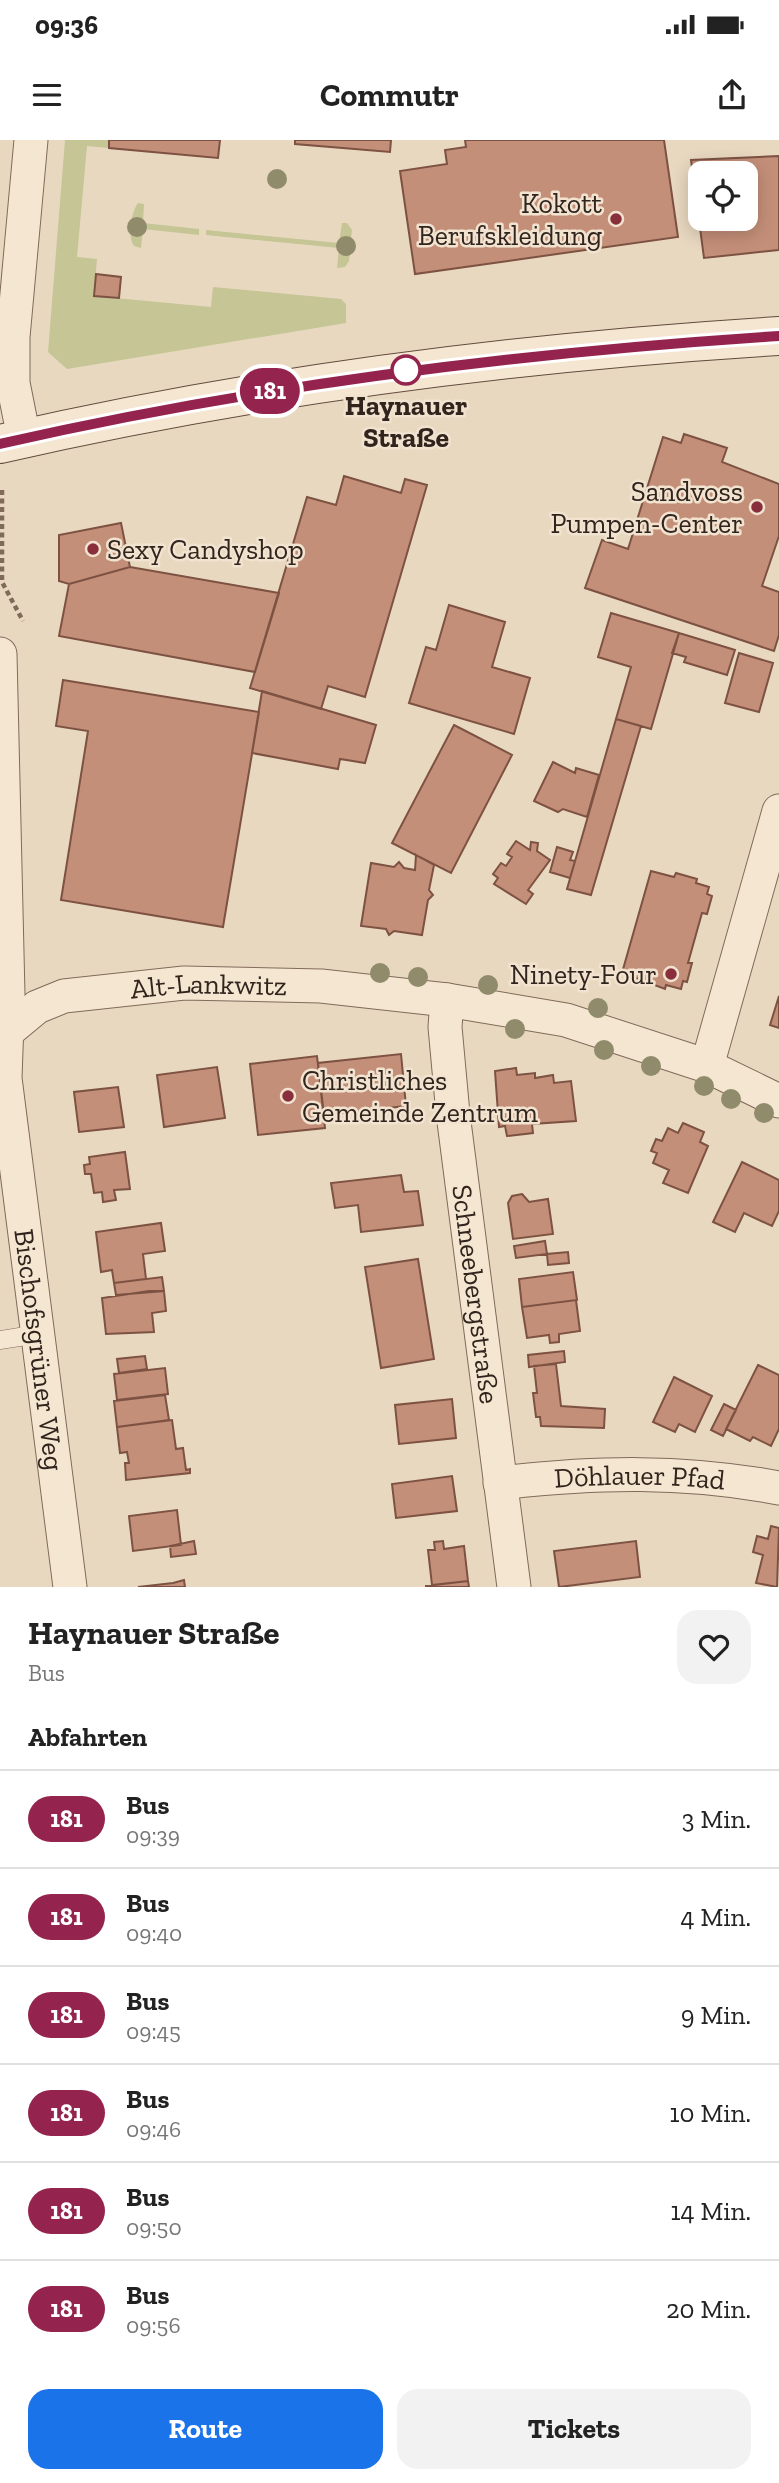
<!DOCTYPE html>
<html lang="de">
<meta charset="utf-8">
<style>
body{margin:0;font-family:"Zilla Slab",serif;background:#f2f2f2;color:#222;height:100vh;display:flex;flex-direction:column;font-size:26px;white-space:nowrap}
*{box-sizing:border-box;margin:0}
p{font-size:23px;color:#767676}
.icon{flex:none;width:38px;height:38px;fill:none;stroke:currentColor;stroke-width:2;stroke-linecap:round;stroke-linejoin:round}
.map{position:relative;height:1447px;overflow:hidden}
.drawer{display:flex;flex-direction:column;background:#fff;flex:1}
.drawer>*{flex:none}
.badge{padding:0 14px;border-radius:23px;font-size:24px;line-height:46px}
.controls{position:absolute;left:688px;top:21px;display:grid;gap:14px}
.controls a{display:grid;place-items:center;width:70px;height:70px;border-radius:14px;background:#fff;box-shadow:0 4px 18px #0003;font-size:35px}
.map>.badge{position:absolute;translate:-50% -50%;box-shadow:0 0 0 4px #fff}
h2{padding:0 28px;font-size:26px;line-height:63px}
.round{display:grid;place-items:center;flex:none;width:74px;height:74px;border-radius:21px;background:#f2f2f2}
.overview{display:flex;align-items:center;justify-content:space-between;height:119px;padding:0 28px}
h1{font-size:33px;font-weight:700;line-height:52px}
.button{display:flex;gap:14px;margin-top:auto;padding:14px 28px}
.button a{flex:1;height:80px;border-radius:21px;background:#1a73e8;color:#fff;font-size:28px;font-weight:700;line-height:80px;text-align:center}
.button a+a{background:#f2f2f2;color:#222}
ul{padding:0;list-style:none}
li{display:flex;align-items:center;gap:21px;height:98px;padding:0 28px;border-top:2px solid #e0e0e0}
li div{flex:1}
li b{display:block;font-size:26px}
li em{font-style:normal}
li .badge{min-width:77px;font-weight:700;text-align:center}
.status{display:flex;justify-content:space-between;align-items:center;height:49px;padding:0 35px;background:#fff;direction:ltr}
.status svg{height:19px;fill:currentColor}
header{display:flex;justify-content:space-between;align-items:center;height:91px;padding:0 28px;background:#fff;font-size:32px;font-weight:700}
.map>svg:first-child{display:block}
.green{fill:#c5c595}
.building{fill:#c48f79;stroke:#7d5242;stroke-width:2;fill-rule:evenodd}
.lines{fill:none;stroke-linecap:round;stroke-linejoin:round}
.service-casing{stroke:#806a5a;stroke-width:19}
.minor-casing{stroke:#806a5a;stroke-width:35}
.secondary-casing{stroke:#624b3d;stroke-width:40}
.path{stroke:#806a5a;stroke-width:4.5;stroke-dasharray:5 3.5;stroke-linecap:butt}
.service{stroke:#f5e6d2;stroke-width:18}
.minor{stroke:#f5e6d2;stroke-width:33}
.secondary{stroke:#f5e6d2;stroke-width:38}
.tree{fill:#908b6b}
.line-casing{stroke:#fff;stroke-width:16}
.line{stroke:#94244d;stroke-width:10}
.poi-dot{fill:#892f3b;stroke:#f1e3cf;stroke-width:2.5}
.stop-dot{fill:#fff;stroke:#94244d;stroke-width:3.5}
.labels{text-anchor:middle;stroke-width:5;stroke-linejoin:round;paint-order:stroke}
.poi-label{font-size:28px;fill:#31241d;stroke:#f1e3cf;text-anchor:end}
.stop-label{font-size:28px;font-weight:bold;fill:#31241d;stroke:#f1e3cf}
.street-label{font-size:28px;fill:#31241d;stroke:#f1e3cf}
</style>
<div class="status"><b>09:36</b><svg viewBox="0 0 49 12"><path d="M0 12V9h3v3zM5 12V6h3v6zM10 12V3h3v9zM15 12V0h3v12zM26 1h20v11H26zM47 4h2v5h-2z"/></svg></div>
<header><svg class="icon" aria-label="menu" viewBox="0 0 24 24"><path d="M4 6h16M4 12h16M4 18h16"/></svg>Commutr<svg class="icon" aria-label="share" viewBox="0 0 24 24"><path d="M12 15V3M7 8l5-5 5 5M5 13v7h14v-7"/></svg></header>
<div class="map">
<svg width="779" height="1447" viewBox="0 0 779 1447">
<rect width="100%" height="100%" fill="#e9d8c0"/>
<path class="green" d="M65,0h44v8l-22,-2 -10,111 20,2 -3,37 117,11 2,-20 128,12 5,5v19l-279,46 -19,-17z
M138,63l6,1 -1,19 56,6v6l-56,-6 -2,19 -7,-2c-7,-10 -3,-33 4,-43z
M342,83h5l5,7 -3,31 -4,6 -8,1 2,-20 -133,-13v-5l133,13z"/>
<path class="building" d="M109,0h111l-2,18 -109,-10z
M295,0h96l-1,12 -95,-8z
M465,0h199l14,97 -263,37 -15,-103 47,-7 -2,-14 21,-3z
M779,16v94l-75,8 -13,-98zM700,33h46v46h-46z
M96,134l25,3 -2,21 -25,-2z
M684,294l43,14 -5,14 57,22v52l-17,50 17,6v43l-5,16 -189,-63 17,-48 26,9 35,-112 18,6z
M344,336l57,17 4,-14 22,6 -62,212 -37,-11 -7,23 -71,-21 57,-191 29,8z
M121,383l9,44 -61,17 -10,-3v-46z
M130,427l149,26 -24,79 -196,-36 10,-52z
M449,465l56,17 -13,45 38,11 -16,56 -105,-31 17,-56 10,3z
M611,473l68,20 -28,96 -35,-10 15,-52 -33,-10z
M679,493l56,17 -8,25 -43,-13 2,-5 -14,-4z
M739,513l34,10 -14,49 -34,-9z
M63,540l196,32 -36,215 -162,-27 27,-169 -32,-5z
M262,551l114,34 -11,38 -25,-4 -2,10 -86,-16z
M616,579l25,7 -50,169 -24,-6z
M454,585l58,30 -61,118 -59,-30z
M553,622l22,11 1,-5 23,7 -12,42 -24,-8 -5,3 -24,-11z
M516,701l14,9 1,-8 7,1 -1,8 13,9 -22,30 5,4 -7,10 -32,-20 4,-6 -5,-4 8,-11 5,3 6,-9 -5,-3z
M557,707l16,5 -3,8 5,1 -5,17 -20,-6z
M416,715l18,10 -5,25 4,5 -5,5 -6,35 -28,-4 -5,4 -3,-6 -25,-3 10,-63 23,4 5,-5 5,6 11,2z
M651,731l23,6 2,-4 21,6 -1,4 13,4 -2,7 5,2 -5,18 -5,-1 -14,50h4l-5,19 -4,-1 -2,8 -15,-4 -1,4 -43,-16z
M779,856v32l-9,-3z
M401,914l5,52 -82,9 -6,-52z
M317,916l8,72 -67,7 -8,-71z
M217,927l8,51 -61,9 -7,-52z
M516,928l1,7 18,-2v5l18,-3 1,8 17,-2 5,40 -44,3 1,9 -26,3 -2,-10 -6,1 -4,-56z
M118,947l6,40 -45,5 -5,-40z
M683,983l21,9 -4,10 8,4 -20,47 -25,-10 6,-13 -16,-7 4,-10 -6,-2 5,-12 6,2 6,-13 10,5z
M125,1012l5,37 -16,1 2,10 -13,2 -1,-10 -8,1 -3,-19h-6l-1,-9 6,-1 -1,-7z
M742,1022l37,18v31l-7,15 -28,-13 -9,19 -22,-10z
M401,1035l3,17 14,-1 5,34 -62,7 -3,-27 -23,3 -4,-25z
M522,1054l7,8 19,-3 5,35 -40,5 -5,-36 4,-7z
M161,1083l4,28 -22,3 3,25 -32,4 -2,-13 -11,2 -5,-40z
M545,1101l2,13 -31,4 -2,-12z
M568,1112l1,11 -21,2 -1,-11z
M418,1119l16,100 -53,9 -16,-101z
M573,1132l4,28 -55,7 -3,-28z
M162,1137l2,14 -48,4 -2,-12z
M149,1151h15l2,20 -14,2 2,19 -48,2 -4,-36z
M576,1160l4,31 -21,3v8l-9,1 -1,-8 -22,3 -5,-31z
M564,1211l1,11 -36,5 -1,-12z
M145,1216l2,13 -28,4 -2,-14z
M556,1224l5,42 44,3 -1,19 -63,-2 -1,-9h-4l-3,-24h4l-3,-27z
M758,1225l21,10v54l-8,17 -18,-9 -3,4 -24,-12z
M165,1228l3,26 -51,6 -3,-26z
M674,1237l38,19 -17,36 -16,-8 -4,8 -22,-10z
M165,1255l4,25 -52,7 -3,-26z
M452,1259l4,39 -57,6 -4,-39z
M724,1264l12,6 -13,26 -12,-6z
M172,1280l4,29 7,-1 3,22 4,-1v4l-64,7 -1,-17h4l-2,-11 -7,1 -3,-26z
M452,1336l5,35 -61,7 -4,-34z
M177,1370l4,35 -48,6 -4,-35z
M771,1386l8,2 -2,59 -21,-4 7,-28 -10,-3 4,-16 11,3z
M194,1401l2,13 -25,3 -1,-11z
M443,1401l1,8 20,-3 4,35 -36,4 -4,-35h7l-1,-8z
M636,1401l4,36 -81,10 -5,-36z
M184,1440l1,7h-47l35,-4z
M468,1441l1,6h-43v-1z"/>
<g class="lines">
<g class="service-casing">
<path id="service" d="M0,1200l38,-6"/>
</g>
<g class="minor-casing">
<g id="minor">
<path d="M24,298l-11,-55v-46l18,-197"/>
<path id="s1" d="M0,514l8,341 -3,83 65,509"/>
<path id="s2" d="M447,860l-2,27 8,87 61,473"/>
<path id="s3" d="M8,891l29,-24 27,-11 120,-13 137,3 126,14 119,20 141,46 72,35"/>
<path d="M707,926l72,-255"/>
<path id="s4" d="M500,1343c97,-11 183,-13 279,5"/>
</g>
</g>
<g class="secondary-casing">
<path id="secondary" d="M0,304c257,-59 517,-92 779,-108"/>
</g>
<path class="path" d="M2,350v92l21,39"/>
<use href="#service" class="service"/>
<use href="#minor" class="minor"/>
<use href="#secondary" class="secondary"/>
</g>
<g class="tree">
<circle cx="277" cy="39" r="10"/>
<circle cx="137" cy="87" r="10"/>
<circle cx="346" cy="106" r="10"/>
<circle cx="380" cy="833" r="10"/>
<circle cx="418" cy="837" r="10"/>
<circle cx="488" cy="845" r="10"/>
<circle cx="598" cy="868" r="10"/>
<circle cx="515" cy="889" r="10"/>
<circle cx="604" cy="910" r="10"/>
<circle cx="651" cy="926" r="10"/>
<circle cx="704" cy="946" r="10"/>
<circle cx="731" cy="959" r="10"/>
<circle cx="764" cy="973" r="10"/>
</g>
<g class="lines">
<g class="line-casing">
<path id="line" d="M0,304c257,-59 516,-91 779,-108"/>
</g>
<use href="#line" class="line"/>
</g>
<g class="poi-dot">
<circle cx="616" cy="79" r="7"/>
<circle cx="757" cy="367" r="7"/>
<circle cx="93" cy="409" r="7"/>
<circle cx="671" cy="834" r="7"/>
<circle cx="288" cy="956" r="7"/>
</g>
<circle class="stop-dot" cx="406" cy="230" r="14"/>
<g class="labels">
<g class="poi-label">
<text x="602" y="73">Kokott<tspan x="602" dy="32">Berufskleidung</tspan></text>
<text x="743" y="361">Sandvoss<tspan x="743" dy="32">Pumpen-Center</tspan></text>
<text x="107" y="419" text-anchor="start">Sexy Candyshop</text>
<text x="657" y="844">Ninety-Four</text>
<text x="302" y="950" text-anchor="start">Christliches<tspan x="302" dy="32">Gemeinde Zentrum</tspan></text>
</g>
<g class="stop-label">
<text x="406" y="275">Haynauer<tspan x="406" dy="32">Straße</tspan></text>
</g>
<g class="street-label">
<text dy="10" stroke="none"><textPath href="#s3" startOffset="212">Alt-Lankwitz</textPath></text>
<text dy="10" stroke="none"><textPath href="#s2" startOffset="296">Schneebergstraße</textPath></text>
<text dy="10" stroke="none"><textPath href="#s1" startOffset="698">Bischofsgrüner Weg</textPath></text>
<text dy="10" stroke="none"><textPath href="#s4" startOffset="140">Döhlauer Pfad</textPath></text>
</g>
</g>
</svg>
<div class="controls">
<a><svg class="icon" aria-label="locate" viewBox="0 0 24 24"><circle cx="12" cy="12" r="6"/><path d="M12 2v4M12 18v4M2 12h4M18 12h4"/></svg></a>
</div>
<b class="badge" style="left:270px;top:251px;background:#94244d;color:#fff">181</b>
</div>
<section class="drawer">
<div class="overview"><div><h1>Haynauer Straße</h1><p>Bus</p></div><a class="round"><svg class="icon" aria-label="heart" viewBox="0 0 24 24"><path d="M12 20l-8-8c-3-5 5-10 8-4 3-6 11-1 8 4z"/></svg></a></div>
<h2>Abfahrten</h2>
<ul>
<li><span class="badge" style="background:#94244d;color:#fff">181</span><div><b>Bus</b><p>09:39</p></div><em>3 Min.</em></li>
<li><span class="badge" style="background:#94244d;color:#fff">181</span><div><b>Bus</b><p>09:40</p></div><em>4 Min.</em></li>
<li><span class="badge" style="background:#94244d;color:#fff">181</span><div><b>Bus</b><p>09:45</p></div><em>9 Min.</em></li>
<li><span class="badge" style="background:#94244d;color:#fff">181</span><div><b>Bus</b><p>09:46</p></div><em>10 Min.</em></li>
<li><span class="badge" style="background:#94244d;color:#fff">181</span><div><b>Bus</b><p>09:50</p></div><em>14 Min.</em></li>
<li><span class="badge" style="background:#94244d;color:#fff">181</span><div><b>Bus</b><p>09:56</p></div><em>20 Min.</em></li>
</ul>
<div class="button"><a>Route</a><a>Tickets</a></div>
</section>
